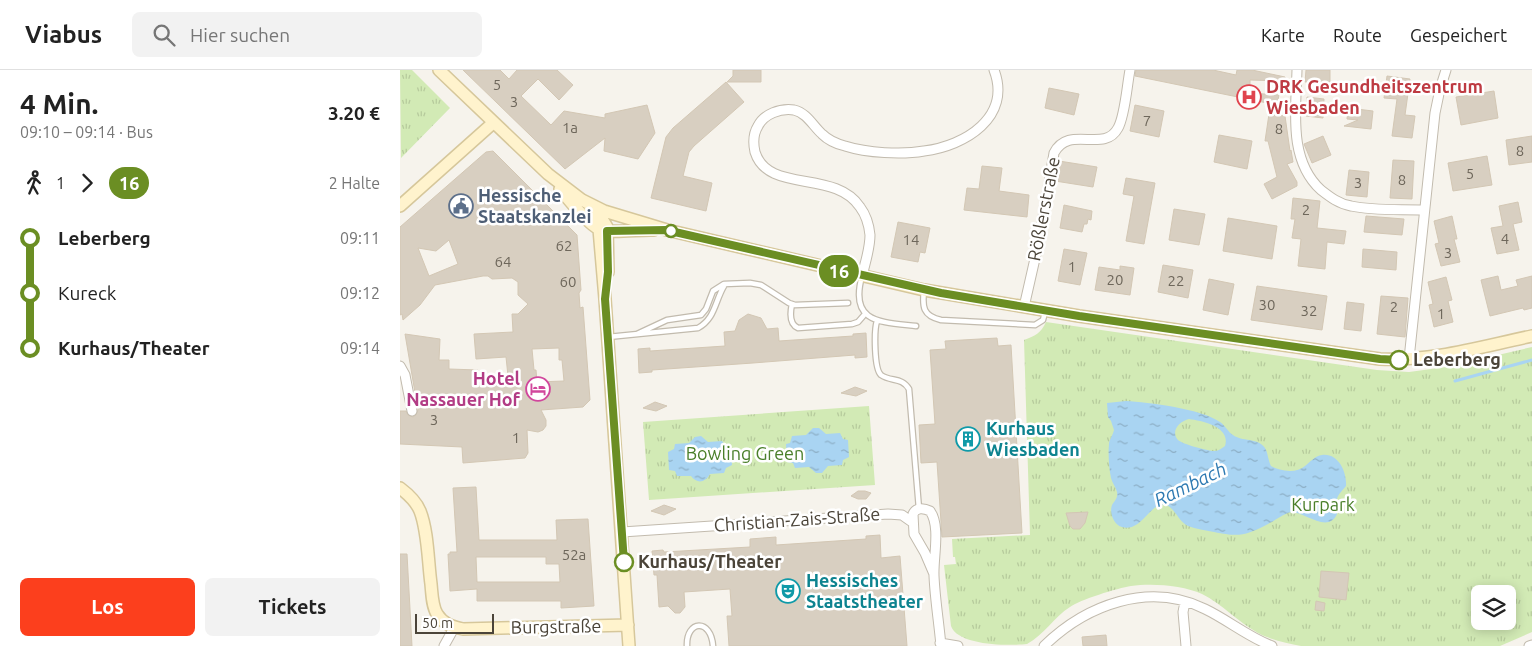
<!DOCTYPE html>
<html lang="de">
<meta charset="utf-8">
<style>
body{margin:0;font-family:Ubuntu,sans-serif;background:#f2f2f2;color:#222;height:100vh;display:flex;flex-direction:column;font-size:19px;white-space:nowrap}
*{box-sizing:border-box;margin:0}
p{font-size:16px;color:#767676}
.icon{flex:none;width:28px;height:28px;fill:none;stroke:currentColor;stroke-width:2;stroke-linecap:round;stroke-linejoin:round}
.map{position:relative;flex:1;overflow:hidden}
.panel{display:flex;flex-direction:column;background:#fff;width:400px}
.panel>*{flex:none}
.badge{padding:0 10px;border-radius:16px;font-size:18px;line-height:32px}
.fabs{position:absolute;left:1071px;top:515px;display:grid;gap:10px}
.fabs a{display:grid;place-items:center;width:45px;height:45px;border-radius:8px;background:#fff;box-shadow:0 2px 12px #0003;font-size:25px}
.scale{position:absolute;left:15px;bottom:12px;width:79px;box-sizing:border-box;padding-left:5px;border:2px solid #4b4439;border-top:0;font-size:14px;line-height:18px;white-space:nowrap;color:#4b4439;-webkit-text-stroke:4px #fff;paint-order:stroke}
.map>.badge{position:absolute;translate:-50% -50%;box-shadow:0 0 0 2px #fff}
.legs{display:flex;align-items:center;gap:8px;height:55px;padding:0 20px;font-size:16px}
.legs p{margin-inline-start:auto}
.overview{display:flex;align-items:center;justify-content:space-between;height:85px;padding:0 20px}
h1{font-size:28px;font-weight:700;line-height:38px}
.primary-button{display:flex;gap:10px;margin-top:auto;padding:10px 20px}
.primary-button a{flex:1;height:58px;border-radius:8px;background:#fc3f1d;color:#fff;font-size:20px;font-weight:700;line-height:58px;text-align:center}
.primary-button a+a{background:#f2f2f2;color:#222}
ul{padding:0 20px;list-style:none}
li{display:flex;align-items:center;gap:18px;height:55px;font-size:19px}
li i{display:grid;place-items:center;width:8px;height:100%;margin:0 6px;background:currentColor}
li i::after{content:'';width:12px;height:12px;margin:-6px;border:4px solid;border-radius:50%;background:#fff}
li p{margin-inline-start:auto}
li:first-child i{background:linear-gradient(#0000 50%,currentColor 0)}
li:last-child i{background:linear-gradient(currentColor 50%,#0000 0)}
header{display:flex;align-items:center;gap:30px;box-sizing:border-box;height:70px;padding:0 25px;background:#fff;border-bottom:1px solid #e0e0e0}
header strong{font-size:24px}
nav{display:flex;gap:28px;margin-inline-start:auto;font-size:18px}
.search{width:350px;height:45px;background:#f2f2f2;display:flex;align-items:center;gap:12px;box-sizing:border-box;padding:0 18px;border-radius:8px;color:#767676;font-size:19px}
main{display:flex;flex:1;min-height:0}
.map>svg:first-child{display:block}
.park{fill:url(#park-tufts);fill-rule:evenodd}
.water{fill:url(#water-ripples);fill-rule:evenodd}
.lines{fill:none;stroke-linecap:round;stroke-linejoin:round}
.stream{stroke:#a9d4f2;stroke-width:3}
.building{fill:#d8cfc1;stroke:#d3c7b4;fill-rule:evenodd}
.lane-casing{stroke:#c2bbae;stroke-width:7}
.street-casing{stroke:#c2bbae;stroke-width:11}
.secondary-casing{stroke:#d6c79b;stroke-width:14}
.lane{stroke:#fff;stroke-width:4.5}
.street{stroke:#fff;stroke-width:9}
.secondary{stroke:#fff3cd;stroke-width:11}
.line-1-casing{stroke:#fff;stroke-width:11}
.line-1{stroke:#6b8e23;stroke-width:8}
.stop-1-dot{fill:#fff;stroke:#6b8e23;stroke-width:2.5}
.labels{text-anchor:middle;stroke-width:5;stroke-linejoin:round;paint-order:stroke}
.number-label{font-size:15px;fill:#6e675b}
.health-label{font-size:18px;font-weight:bold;fill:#be3a42;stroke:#fff;text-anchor:start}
.service-label{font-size:18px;font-weight:bold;fill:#4e5e75;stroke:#fff;text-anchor:start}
.street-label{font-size:18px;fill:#4b4439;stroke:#fff}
.stop-label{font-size:18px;font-weight:bold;fill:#4b4439;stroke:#fff;text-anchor:start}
.hotel-label{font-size:18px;font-weight:bold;fill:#b23c85;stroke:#fff;text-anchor:end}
.culture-label{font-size:18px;font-weight:bold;fill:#0d838f;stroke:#fff;text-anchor:start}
.park-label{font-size:18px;fill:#4a7f2a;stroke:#fff}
.water-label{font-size:19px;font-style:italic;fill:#2e7ab2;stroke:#fff}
</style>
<header>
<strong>Viabus</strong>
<div class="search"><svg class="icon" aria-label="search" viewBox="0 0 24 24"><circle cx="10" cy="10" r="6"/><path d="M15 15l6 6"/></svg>Hier suchen</div>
<nav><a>Karte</a><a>Route</a><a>Gespeichert</a></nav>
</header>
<main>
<section class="panel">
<div class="overview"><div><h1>4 Min.</h1><p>09:10 – 09:14 · Bus</p></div><b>3.20 €</b></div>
<div class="legs"><svg class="icon" aria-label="walk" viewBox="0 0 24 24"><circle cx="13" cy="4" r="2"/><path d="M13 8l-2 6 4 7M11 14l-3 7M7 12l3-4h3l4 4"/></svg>1<svg class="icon" aria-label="forward" viewBox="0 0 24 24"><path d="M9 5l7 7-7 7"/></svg><b class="badge" style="background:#6b8e23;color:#fff">16</b><p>2 Halte</p></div>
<ul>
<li><i style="color:#6b8e23"></i><b>Leberberg</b><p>09:11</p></li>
<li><i style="color:#6b8e23"></i><span>Kureck</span><p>09:12</p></li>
<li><i style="color:#6b8e23"></i><b>Kurhaus/Theater</b><p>09:14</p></li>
</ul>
<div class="primary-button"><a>Los</a><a>Tickets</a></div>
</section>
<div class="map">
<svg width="1132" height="576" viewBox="0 0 1132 576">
<defs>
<pattern id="park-tufts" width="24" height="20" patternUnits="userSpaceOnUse" patternTransform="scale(1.25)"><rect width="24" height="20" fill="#d2eab5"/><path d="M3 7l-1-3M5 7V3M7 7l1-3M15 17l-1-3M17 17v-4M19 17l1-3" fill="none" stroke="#b6ca9c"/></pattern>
<pattern id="water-ripples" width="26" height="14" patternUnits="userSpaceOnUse" patternTransform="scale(1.25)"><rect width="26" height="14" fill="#a9d4f2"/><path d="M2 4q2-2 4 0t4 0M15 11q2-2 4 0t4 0" fill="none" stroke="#8caec5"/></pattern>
</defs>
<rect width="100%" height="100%" fill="#f6f3ec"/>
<path class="park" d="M0,0h12l38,38 -49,50z
M646,252l331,48 32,2 37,-5 86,-20v285l-32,14h-199c-14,-3 -30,-6 -43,-13 -20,-11 -36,-29 -56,-39 -19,-9 -51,-11 -71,-8 -13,2 -52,14 -61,21 -16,10 -26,28 -43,37 -17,2 -69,2 -76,-18l-7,-61 12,-1 -1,-7h-2l-1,-18 78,-4 -6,-195c11,-4 17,-7 22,-18zM1080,524h28v27h-28z
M469,336l6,79 -226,15 -6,-78z"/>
<path class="water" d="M726,331c22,1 76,8 94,21 5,3 8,10 13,13 9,7 24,2 32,13 3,5 3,12 6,18 9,5 25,8 34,0 5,-4 10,-10 17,-11 17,-2 25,18 24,31 -3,4 -8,8 -9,13 -1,5 2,9 0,15 -9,20 -32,-2 -46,-2 -8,2 -15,8 -23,12 -23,12 -29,13 -54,8 -9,-2 -18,-3 -26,-6 -10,-5 -13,-18 -22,-21 -15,-5 -24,28 -44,22 -8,-2 -13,-14 -10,-22 3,-5 6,-7 5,-13 -1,-5 -5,-9 -6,-14 -2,-10 -3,-24 -2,-34 0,-4 4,-9 5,-14l-3,-9 -3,-4 -1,-14zM789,349c14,2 42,8 36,27 -4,3 -7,5 -11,5 -6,0 -32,-7 -36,-11 -8,-9 2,-19 11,-21z
M413,358h6l7,6 14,-1 3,6 5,1 1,17 -6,3 -1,5 -14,1 -6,7h-6l-7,-6 -14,1 -2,-5 -6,-1 -1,-18 4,-1 2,-7 14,-1z
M301,366l7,6 14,-1 4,6 5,1 1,17 -6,3 -2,5 -14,1c-5,9 -13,10 -19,2h-14l-2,-5 -6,-1 -1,-18 6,-3 1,-5 14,-1 6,-6z"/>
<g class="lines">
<path class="stream" d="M1055,311l77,-21"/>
</g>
<path class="building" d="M63,0h37l9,9 8,-9h40l16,15 -14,15 -21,-21 -17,17 30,29 13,-14 41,7v-4l42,-9 8,28 -17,26 -34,-8 1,-13 -40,31z
M333,0h28v12h-34l6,-6z
M736,0h77l23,5 1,-5h15l33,7v4l-35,-1v13l29,2 -2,10 -142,-29z
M906,0h24v12h-25z
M987,6l23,3 -5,36 10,1 -3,22 -20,-2 5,-37 -13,-1z
M326,12l18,20 -50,44 -5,6 -6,24 29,7 -6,28 -55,-13 15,-61 7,-9z
M649,18l30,6 -5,21 -29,-7z
M1094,21l4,27 -37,7 -5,-28z
M907,27l17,2 -1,19 -17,-2z
M735,35l29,6 -5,26 -29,-6z
M948,38l25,3 -2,18 -27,-3 14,-6 -11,-1z
M869,44l16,2 5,35 1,-1 2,12 -6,2 10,18v4l-25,13 -8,-15 13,-7 -9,-36h-3z
M819,65l33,6 -5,28 -33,-7z
M923,66l8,19 -19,8 -8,-19z
M1132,66v26l-23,3 -3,-25z
M93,81l84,84 4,55 -2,3 1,15 3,-1 7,93 -7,7 -42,3 5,10v6l-3,4 -5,2 -11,-2 1,23 -3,5 -62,5 -1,-16 -62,-3v-33h6l2,4 5,2 3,-2 2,-5 -13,-76 35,5 -1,21h10v9l29,1v8l30,-2 -2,-19 -30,2 -2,-25 39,-2 -1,-18h6l10,-10 -10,-9v-13l-6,-4 -20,1 -4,-3h-5l-48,9 -15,20 -17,15 -1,-6 -2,1v-88l86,-75zM49,170l9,24 -29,12 -11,-28 18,3zM159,278v12h3l2,21 -27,1 -1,-12h-2l-2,-21z
M1087,86l5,29 -39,6 -5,-28z
M993,90l21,1 -2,38 -22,-1z
M659,91l38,6 -4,20 -38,-6z
M582,96l20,2 -3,23 30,4 -2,22 -63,-7 3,-22 12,1z
M949,100l20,2 -2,25 -21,-2z
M726,108l29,5 -11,61 -18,-3 8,-45 -11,-2z
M893,128l27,3 -3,27 29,3 -2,13 -17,-2 -2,27 -27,-3 3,-27 -9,-1 3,-19h-4z
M1118,132l4,20 -9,2 6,26 -22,4 -6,-26 12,-2 -4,-20z
M664,135l28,6 -1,9 -3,-1 -1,5h-3l-2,8 -22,-4z
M774,139l31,5 -6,31 -30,-5z
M966,146l38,3 -2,16 -38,-3z
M1052,146l5,23h-3l6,23 -19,4 -6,-22 4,-1 -5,-22z
M828,148l49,8 -5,33 -49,-8z
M498,152l32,6 -5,25 -5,-1 -2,10 -27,-5z
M664,179l23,4 -7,32 -22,-4z
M963,179l34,3 -1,18 -34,-3z
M763,195l30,5 -5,28 -30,-6z
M720,196l14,2 -4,27 -35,-5 4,-23 21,3z
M1098,206l3,14 17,-4 -2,-6 16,-4v32l-8,2 -1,-2 -33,8 -9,-36z
M1046,207l6,23 -4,1 5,21 -19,5 -5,-22 4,-1 -5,-22z
M809,209l25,5 -6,31 -25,-5z
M857,216l70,10 -5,34 -71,-10z
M981,226l27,2 -3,39 -28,-3z
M947,232l17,2 -3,27 -17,-2z
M348,244l13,4 6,11 11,-1 1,13 74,-5v-2l13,-1 1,24 -12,1v-3l-102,8 -101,7v2l-13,1 -1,-24 12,-1v3l75,-5 -1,-14 11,-1 4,-11z
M597,268l1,8 13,-1 11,188 -80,4 -5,-75 -16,1 -2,-38 16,-1 -5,-74 16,-1 -1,-8z
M455,317l12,4 -11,5 -15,-3z
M255,332l12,4 -11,5 -13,-3z
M76,417l3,53h78l-1,-20 32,-1 6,87 -33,2v-7h-84v-12l-27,2 -2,-37h2v-2h7l-4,-64zM76,487h70v7h13l1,18h-83z
M458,421h7l6,2 -5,6h-8l-7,-3z
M264,435l12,4 -12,6 -13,-4z
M688,442l-3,11 -5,6h-7l-3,-3 -4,-13z
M480,465l1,23 19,-2 7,90h-178l-2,-30h5l-2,-27 -46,3 1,15 -5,6h-5l-7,-7 -9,1 -2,-32h-3l-2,-24 11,-1 1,2 86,-5v-8l26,-2v8l90,-6v-3z
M0,484h7l5,92h-12z
M921,501l28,2 -3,27 -27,-3z
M916,531l9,2 -1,8 -9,-1z
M706,565l1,11h-24l-1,-9z"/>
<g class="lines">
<g class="lane-casing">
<path id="lane" d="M462,206c-13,47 18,46 54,50
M524,220c-2,17 -1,26 17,30l94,5 8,-5 2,-8
M392,234c-2,9 -3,20 6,24l54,-4 6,-2 7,-8
M477,251c-3,9 -3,48 4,54 10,7 21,2 28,14l10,120
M237,264l30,-14 34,-5 5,-6 7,-18 11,-7 26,-1 11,2 28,18 6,2 53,-2
M208,267l90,-9c17,-9 17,-27 26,-42
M287,576c-1,-26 24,-28 26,0"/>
</g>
<g class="street-casing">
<path id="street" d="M897,0c-1,40 -9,90 24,120 9,7 18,14 30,16 23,5 49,3 73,4
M462,206c3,-13 8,-27 8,-41 -1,-10 -4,-20 -10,-28 -25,-38 -92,-13 -105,-55 -2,-9 -2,-18 3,-26 6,-12 22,-18 36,-16 13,3 19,16 28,24 6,6 15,10 23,12 22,7 57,9 79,5 41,-5 88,-34 70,-81
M624,237l15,-66 15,-88c15,-29 50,1 64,-25 7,-12 9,-43 12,-58
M1009,289l26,-246 5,-24 6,-19
M0,296l5,9 7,36
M222,462l266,-18 14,1 10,7
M534,504l-9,-21 -11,-19 -1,-20c3,-7 11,-6 17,-3 11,15 3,47 4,65 1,23 5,47 7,70
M785,532l-2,10 3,34
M540,573l18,3
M44,576l10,-18
M644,576c42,-41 105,-65 161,-37 23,11 43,28 67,37
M1129,576l3,-1"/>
</g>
<g class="secondary-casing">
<path id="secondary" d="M39,0l109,104 34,26 22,11 63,19 257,60 155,26 301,43c55,2 99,-12 152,-23
M160,119c8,10 28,35 39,40 9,5 43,0 55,1
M0,136l93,-83
M190,137l14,15 3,5 1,45
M199,159l6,70 24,347
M0,418c8,6 16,13 20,23 8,20 8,51 11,73 1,10 1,22 6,30 6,10 16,13 26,15l165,-4"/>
</g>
<use href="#lane" class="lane"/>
<use href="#street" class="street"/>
<use href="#secondary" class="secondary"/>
</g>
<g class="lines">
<g class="line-1-casing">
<path id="line-1" d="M224,492l-19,-263 3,-27 -1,-41 59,-1 275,63 138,23 301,43 19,1"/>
</g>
<use href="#line-1" class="line-1"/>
</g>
<defs>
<g id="hospital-ring" transform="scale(1.25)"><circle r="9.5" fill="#fff" stroke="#e0444e" stroke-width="1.5"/><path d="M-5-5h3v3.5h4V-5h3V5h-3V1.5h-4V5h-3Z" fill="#e0444e"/></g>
<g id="civic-ring" transform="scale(1.25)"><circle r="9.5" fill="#fff" stroke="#5c6f8a" stroke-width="1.5"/><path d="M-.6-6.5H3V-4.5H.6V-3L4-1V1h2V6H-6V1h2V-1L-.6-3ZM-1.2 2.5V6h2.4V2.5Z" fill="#5c6f8a"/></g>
<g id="hotel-ring" transform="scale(1.25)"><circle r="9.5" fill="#fff" stroke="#d1479c" stroke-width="1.5"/><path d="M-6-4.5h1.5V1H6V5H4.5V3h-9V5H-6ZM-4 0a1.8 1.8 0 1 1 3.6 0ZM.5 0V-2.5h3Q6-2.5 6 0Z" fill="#d1479c"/></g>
<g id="building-ring" transform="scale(1.25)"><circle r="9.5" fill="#fff" stroke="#0f9aa8" stroke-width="1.5"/><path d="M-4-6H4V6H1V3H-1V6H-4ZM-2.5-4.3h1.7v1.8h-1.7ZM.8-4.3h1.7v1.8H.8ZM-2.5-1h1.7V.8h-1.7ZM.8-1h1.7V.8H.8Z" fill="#0f9aa8"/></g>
<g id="theatre-ring" transform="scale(1.25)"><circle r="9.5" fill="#fff" stroke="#0f9aa8" stroke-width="1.5"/><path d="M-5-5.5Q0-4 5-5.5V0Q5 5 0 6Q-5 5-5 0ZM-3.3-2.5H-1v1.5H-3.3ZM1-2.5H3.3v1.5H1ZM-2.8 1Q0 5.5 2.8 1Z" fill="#0f9aa8"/></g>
</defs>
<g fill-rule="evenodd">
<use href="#hospital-ring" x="849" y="27"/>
<use href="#civic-ring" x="61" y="136"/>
<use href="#hotel-ring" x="138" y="319"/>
<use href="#building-ring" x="568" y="369"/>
<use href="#theatre-ring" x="388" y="521"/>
</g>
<g class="stop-1-dot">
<circle cx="271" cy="161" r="6"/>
<circle cx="999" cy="290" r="9"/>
<circle cx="224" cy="492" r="9"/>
</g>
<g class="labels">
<g class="number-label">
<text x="97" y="20">5</text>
<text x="114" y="37">3</text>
<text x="747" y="56">7</text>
<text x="170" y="63">1a</text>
<text x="879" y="64">8</text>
<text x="1120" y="86">8</text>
<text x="1070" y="109">5</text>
<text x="1002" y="115">8</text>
<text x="958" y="118">3</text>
<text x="906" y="145">2</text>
<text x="1105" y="174">4</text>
<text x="511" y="175">14</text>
<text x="164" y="181">62</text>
<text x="1048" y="188">3</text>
<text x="103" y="197">64</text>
<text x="672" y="202">1</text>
<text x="715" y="215">20</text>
<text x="776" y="216">22</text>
<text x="168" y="217">60</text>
<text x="867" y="240">30</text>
<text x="994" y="242">2</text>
<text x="909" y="246">32</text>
<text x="1041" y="249">1</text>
<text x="34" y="355">3</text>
<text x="116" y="373">1</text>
<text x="174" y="490">52a</text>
</g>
<g class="health-label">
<text x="866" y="23">DRK Gesundheitszentrum<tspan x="866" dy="21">Wiesbaden</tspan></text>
</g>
<g class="service-label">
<text x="78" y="132">Hessische<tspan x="78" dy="21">Staatskanzlei</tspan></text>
</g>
<g class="street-label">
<text transform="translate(644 139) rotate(-79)" y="6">Rößlerstraße</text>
<text transform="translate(397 450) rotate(-4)" y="6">Christian-Zais-Straße</text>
<text transform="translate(156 557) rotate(-1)" y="6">Burgstraße</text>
</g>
<g class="stop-label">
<text x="1013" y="296">Leberberg</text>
<text x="238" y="498">Kurhaus/Theater</text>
</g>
<g class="hotel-label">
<text x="120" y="315">Hotel<tspan x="120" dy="21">Nassauer Hof</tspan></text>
</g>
<g class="culture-label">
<text x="586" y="365">Kurhaus<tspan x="586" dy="21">Wiesbaden</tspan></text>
<text x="406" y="517">Hessisches<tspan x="406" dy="21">Staatstheater</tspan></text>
</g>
<g class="park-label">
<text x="345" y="390">Bowling Green</text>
<text x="923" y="441">Kurpark</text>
</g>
<g class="water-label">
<text transform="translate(790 414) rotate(-26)" y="7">Rambach</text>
</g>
</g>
</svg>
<div class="fabs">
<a><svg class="icon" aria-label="layers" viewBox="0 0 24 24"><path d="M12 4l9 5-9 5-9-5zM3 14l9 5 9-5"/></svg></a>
</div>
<div class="scale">50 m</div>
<b class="badge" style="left:439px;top:201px;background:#6b8e23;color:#fff">16</b>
</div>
</main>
